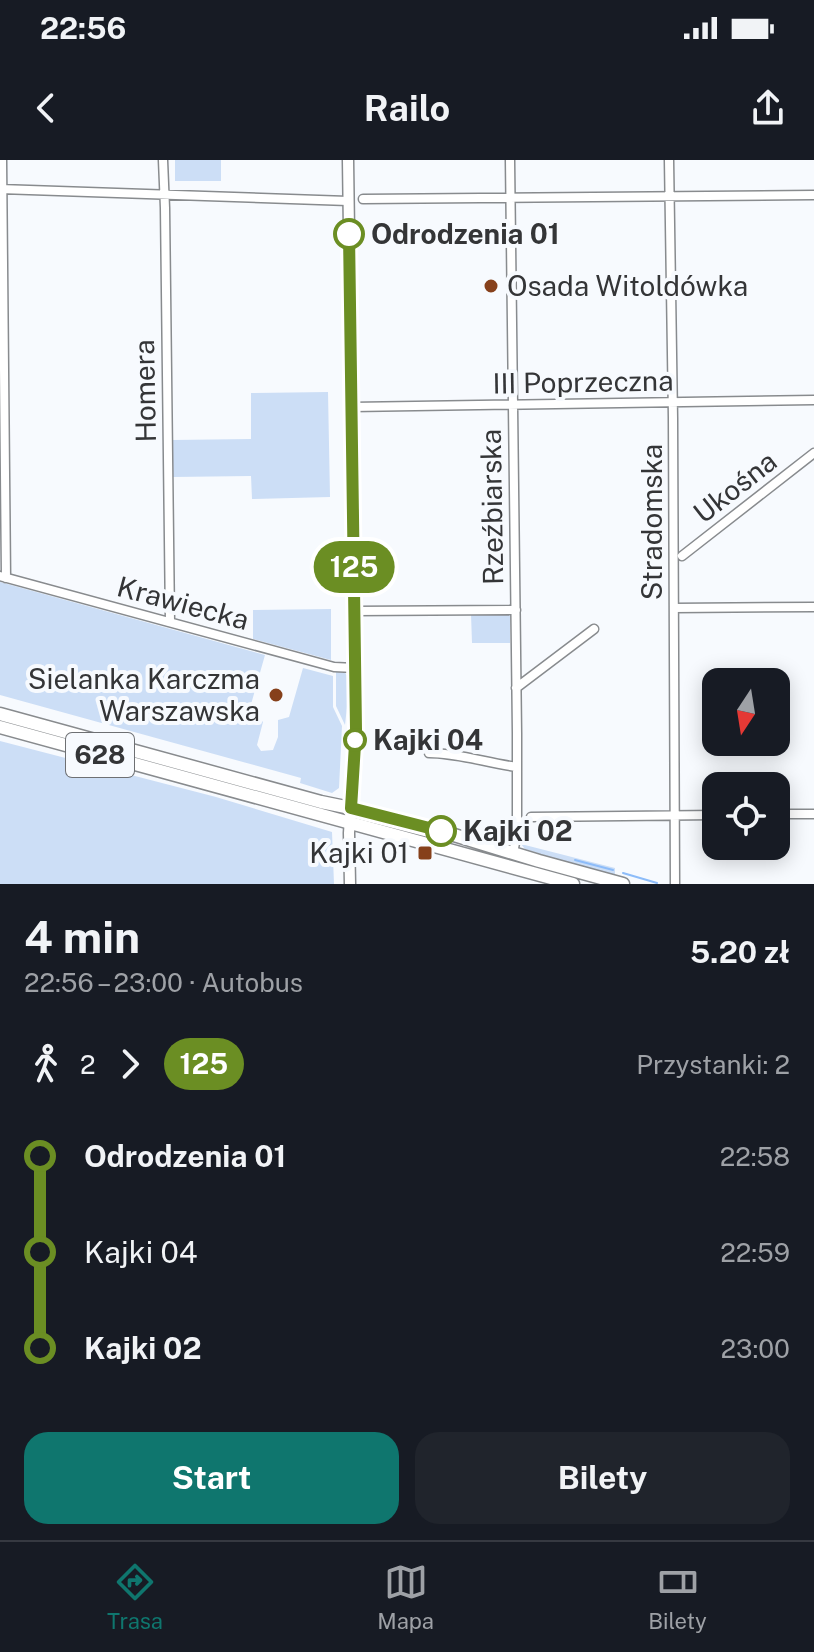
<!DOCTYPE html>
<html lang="pl">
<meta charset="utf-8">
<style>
body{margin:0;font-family:"Public Sans",sans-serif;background:#20242c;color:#f1f3f6;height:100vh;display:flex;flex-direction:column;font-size:30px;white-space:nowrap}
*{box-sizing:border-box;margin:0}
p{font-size:26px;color:#9ea1a6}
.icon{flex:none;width:44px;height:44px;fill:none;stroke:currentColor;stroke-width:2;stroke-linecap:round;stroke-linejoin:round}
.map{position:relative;height:724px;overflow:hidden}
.details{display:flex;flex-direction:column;background:#171b24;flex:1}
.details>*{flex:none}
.badge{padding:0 16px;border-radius:26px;font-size:28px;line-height:52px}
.needle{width:52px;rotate:192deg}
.buttons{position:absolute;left:702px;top:508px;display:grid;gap:16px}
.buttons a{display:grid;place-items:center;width:88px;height:88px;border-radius:16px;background:#171b24;box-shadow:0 4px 20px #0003;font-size:40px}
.map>.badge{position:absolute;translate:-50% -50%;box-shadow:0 0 0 4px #fff}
.legs{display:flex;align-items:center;gap:12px;height:88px;padding:0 24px;font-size:26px}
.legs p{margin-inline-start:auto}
.overview{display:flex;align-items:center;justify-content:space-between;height:136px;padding:0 24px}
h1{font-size:44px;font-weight:700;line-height:60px}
.action{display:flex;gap:16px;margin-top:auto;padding:16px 24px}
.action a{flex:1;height:92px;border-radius:24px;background:#0f766e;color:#fff;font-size:32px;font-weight:700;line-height:92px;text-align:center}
.action a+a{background:#20242c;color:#f1f3f6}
ul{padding:0 24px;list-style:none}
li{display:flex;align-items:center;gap:28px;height:96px;font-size:30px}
li i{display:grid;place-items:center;width:12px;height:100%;margin:0 10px;background:currentColor}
li i::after{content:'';width:20px;height:20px;margin:-10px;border:6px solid;border-radius:50%;background:#171b24}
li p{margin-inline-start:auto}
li:first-child i{background:linear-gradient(#0000 50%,currentColor 0)}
li:last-child i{background:linear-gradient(currentColor 50%,#0000 0)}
.status{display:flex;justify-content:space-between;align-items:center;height:56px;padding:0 40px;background:#171b24;direction:ltr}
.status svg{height:22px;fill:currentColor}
header{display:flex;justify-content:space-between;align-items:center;height:104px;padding:0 24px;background:#171b24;font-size:36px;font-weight:700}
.tab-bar{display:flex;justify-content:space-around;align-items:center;height:112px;border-top:2px solid #363941;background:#171b24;font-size:22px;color:#9ea1a6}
.tab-bar a{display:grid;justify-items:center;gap:4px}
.tab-bar .active{color:#0f766e}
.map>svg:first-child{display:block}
.green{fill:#ccdef6}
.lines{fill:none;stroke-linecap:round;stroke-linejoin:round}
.stream{stroke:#8dbcf9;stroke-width:2}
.minor-casing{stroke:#888b8e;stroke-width:11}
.tertiary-casing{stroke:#888b8e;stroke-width:13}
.primary-casing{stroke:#888b8e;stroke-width:15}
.minor{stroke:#fff;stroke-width:8}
.tertiary{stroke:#fff;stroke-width:10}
.primary{stroke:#fff;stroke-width:12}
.line-1-casing{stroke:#fff;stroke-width:18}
.line-1{stroke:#6b8e23;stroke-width:12}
.stop-1-dot{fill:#fff;stroke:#6b8e23;stroke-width:4}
.poi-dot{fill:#86401b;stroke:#f7fafe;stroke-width:3}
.labels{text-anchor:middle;stroke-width:8;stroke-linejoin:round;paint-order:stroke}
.shield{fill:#f7fafe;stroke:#6e7073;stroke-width:2}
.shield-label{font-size:26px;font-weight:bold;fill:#343537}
.stop-label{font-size:28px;font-weight:bold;fill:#343537;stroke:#f7fafe;text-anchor:start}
.poi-label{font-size:28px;fill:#343537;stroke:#f7fafe;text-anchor:end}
.street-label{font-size:28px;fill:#343537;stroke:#f7fafe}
</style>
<div class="status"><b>22:56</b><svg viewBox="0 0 49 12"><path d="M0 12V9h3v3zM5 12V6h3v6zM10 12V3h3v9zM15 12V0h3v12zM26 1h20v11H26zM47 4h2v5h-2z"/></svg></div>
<header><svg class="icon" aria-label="back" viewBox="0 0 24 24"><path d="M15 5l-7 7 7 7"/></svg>Railo<svg class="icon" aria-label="share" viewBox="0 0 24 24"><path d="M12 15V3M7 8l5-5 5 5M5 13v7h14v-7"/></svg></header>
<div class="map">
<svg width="814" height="724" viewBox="0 0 814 724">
<rect width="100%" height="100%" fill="#f7fafe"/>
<path class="green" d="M175,0h46v21h-46z
M328,232l2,105 -78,2 -1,-23 -78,1v-37l78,-1v-46z
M0,422l265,73 -17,60 9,1 6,6 -6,23 4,6 12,-1 5,-13v-17l11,-3 14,-49 30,8v31l9,19 -3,62 -7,5 -32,-10 1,-5 -301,-83z
M331,449v51l-78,-21v-29z
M507,453l3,3v27h-38l-1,-29z
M336,511l9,2 5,6 -5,46 -9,-19z
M0,581l216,56 116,35 2,52h-334z
M521,684l94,24v6l-3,2 -87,-27z"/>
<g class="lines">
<path class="stream" d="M575,700l38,10
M623,713l34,10"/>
<g class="minor-casing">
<path id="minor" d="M2,0l4,418
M163,0l2,48 5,414
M510,0l7,573v100l-4,20
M669,0l4,258 2,466
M0,29l348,12
M363,39l451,-4
M352,247l462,-7
M682,396l132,-103
M0,416l334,91 21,1
M674,448l140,-1
M354,451l162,-1
M516,528l78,-59
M429,593c29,0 58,10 88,14
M776,654h38
M531,657l185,-2"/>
</g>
<g class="tertiary-casing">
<path id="tertiary" d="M348,0l8,569 -7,104 1,51"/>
</g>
<g class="primary-casing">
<path id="primary" d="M0,554l321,88 49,10 71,19 98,30 84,23
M0,567l573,157"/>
</g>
<use href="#minor" class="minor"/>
<use href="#tertiary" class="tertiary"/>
<use href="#primary" class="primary"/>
</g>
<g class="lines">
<g class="line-1-casing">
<path id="line-1" d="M349,74l7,495 -5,79 90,23"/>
</g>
<use href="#line-1" class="line-1"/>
</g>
<g class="stop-1-dot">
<circle cx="349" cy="74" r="14"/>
<circle cx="355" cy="580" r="10"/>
<circle cx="441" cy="671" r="14"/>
</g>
<g class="poi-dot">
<circle cx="491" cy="126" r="8"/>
<circle cx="276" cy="535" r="8"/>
<rect x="417" y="685" width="16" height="16" rx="4"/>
</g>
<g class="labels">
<rect class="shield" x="66" y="573" width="68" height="44" rx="6"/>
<g class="shield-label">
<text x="100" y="604">628</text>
</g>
<g class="stop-label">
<text x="371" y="84">Odrodzenia 01</text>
<text x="373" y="590">Kajki 04</text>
<text x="463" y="681">Kajki 02</text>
</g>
<g class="poi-label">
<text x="507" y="136" text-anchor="start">Osada Witoldówka</text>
<text x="260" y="529">Sielanka Karczma<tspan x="260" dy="32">Warszawska</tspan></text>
<text x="409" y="703">Kajki 01</text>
</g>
<g class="street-label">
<text transform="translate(583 222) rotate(-1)" y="10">III Poprzeczna</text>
<text transform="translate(145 231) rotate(-91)" y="10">Homera</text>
<text transform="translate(735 327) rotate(-38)" y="10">Ukośna</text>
<text transform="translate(492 347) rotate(-91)" y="10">Rzeźbiarska</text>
<text transform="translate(652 362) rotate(-90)" y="10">Stradomska</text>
<text transform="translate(183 443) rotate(15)" y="10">Krawiecka</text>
</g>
</g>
</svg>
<div class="buttons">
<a><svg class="needle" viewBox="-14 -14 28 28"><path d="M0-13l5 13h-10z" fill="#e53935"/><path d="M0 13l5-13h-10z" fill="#9ea1a6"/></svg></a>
<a><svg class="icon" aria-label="locate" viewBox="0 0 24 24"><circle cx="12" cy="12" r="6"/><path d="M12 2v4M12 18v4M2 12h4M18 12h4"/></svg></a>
</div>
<b class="badge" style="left:354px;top:407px;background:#6b8e23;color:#fff">125</b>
</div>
<section class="details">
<div class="overview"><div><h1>4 min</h1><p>22:56 – 23:00 · Autobus</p></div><b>5.20 zł</b></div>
<div class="legs"><svg class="icon" aria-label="walk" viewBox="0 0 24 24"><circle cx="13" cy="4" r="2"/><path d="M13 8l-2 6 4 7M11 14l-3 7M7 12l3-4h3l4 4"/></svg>2<svg class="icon" aria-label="forward" viewBox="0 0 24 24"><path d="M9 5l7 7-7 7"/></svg><b class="badge" style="background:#6b8e23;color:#fff">125</b><p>Przystanki: 2</p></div>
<ul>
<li><i style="color:#6b8e23"></i><b>Odrodzenia 01</b><p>22:58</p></li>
<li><i style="color:#6b8e23"></i><span>Kajki 04</span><p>22:59</p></li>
<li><i style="color:#6b8e23"></i><b>Kajki 02</b><p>23:00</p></li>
</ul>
<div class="action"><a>Start</a><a>Bilety</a></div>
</section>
<nav class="tab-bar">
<a class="active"><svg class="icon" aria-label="directions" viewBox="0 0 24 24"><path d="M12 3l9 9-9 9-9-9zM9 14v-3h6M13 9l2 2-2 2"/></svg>Trasa</a>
<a><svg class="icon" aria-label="map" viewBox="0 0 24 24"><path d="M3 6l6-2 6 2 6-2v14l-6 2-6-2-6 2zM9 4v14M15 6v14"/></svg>Mapa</a>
<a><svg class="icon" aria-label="tickets" viewBox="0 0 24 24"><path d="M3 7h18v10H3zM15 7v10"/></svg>Bilety</a>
</nav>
